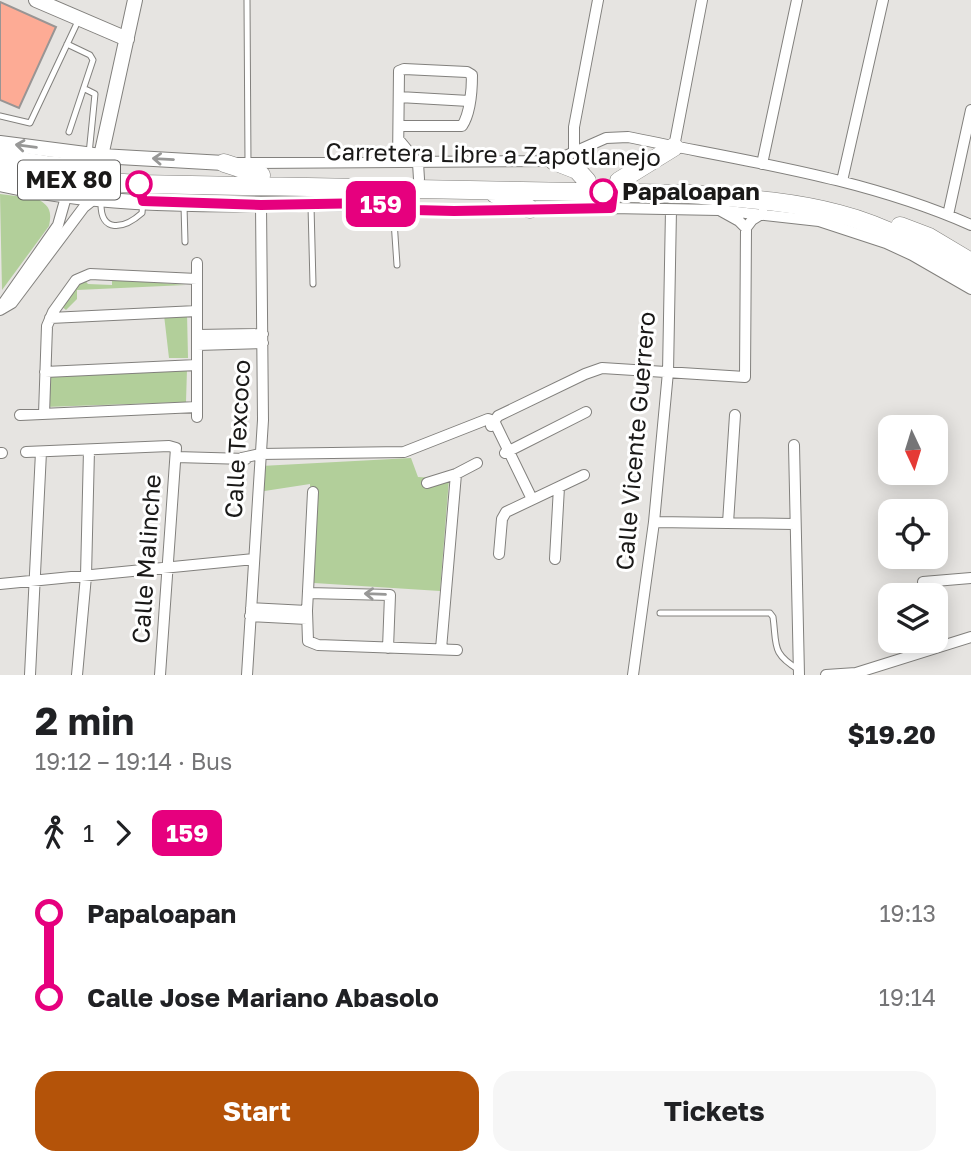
<!DOCTYPE html>
<meta charset="utf-8">
<style>
body{margin:0;font-family:"Golos Text",sans-serif;background:#f6f6f6;color:#202124;height:100vh;display:flex;flex-direction:column;font-size:26px;white-space:nowrap}
*{box-sizing:border-box;margin:0}
p{font-size:23px;color:#757577}
.icon{flex:none;width:38px;height:38px;fill:none;stroke:currentColor;stroke-width:2;stroke-linecap:round;stroke-linejoin:round}
.map{position:relative;height:675px;overflow:hidden}
.details{display:flex;flex-direction:column;background:#fff;flex:1}
.details>*{flex:none}
.badge{padding:0 14px;border-radius:10px;font-size:24px;line-height:46px}
.needle{width:46px;rotate:176deg}
.fabs{position:absolute;left:878px;top:415px;display:grid;gap:14px}
.fabs a{display:grid;place-items:center;width:70px;height:70px;border-radius:14px;background:#fff;box-shadow:0 4px 18px #0003;font-size:35px}
.map>.badge{position:absolute;translate:-50% -50%;box-shadow:0 0 0 4px #fff}
.legs{display:flex;align-items:center;gap:10px;height:77px;padding:0 35px;font-size:23px}
.legs p{margin-inline-start:auto}
.headline{display:flex;align-items:center;justify-content:space-between;height:119px;padding:0 35px}
h1{font-size:38px;font-weight:700;line-height:52px}
.cta{display:flex;gap:14px;margin-top:auto;padding:14px 35px}
.cta a{flex:1;height:80px;border-radius:21px;background:#b45309;color:#fff;font-size:28px;font-weight:700;line-height:80px;text-align:center}
.cta a+a{background:#f6f6f6;color:#202124}
ul{padding:0 35px;list-style:none}
li{display:flex;align-items:center;gap:24px;height:84px;font-size:26px}
li i{display:grid;place-items:center;width:10px;height:100%;margin:0 9px;background:currentColor}
li i::after{content:'';width:18px;height:18px;margin:-9px;border:5px solid;border-radius:50%;background:#fff}
li p{margin-inline-start:auto}
li:first-child i{background:linear-gradient(#0000 50%,currentColor 0)}
li:last-child i{background:linear-gradient(currentColor 50%,#0000 0)}
.map>svg:first-child{display:block}
.green{fill:#b2cf9a}
.building{fill:#fdab95;stroke:#999594;stroke-width:2}
.lines{fill:none;stroke-linecap:round;stroke-linejoin:round}
.service-casing{stroke:#82807d;stroke-width:7}
.minor-casing{stroke:#82807d;stroke-width:12}
.tertiary-casing{stroke:#82807d;stroke-width:16}
.primary-casing{stroke:#82807d;stroke-width:19}
.service{stroke:#fff;stroke-width:5}
.minor{stroke:#fff;stroke-width:10}
.tertiary{stroke:#fff;stroke-width:14}
.primary{stroke:#fff;stroke-width:18}
.oneway{stroke:#989897}
.line-1-casing{stroke:#fff;stroke-width:16}
.line-1{stroke:#e6007e;stroke-width:10}
.stop-1-dot{fill:#fff;stroke:#e6007e;stroke-width:3.5}
.labels{text-anchor:middle;stroke-width:6;stroke-linejoin:round;paint-order:stroke}
.shield{fill:#fff;stroke:#5f5e5d;stroke-width:2}
.shield-label{font-size:23px;font-weight:bold;fill:#1a1918}
.street-label{font-size:24px;fill:#1a1918;stroke:#fff}
.stop-label{font-size:24px;font-weight:bold;fill:#1a1918;stroke:#fff;text-anchor:start}
</style>
<div class="map">
<svg width="971" height="675" viewBox="0 0 971 675">
<rect width="100%" height="100%" fill="#e6e4e1"/>
<path class="green" d="M0,194l24,3 8,-2c15,10 21,12 17,31l-47,64z
M83,278l5,6 24,1v-6l74,6 -109,5v9l-11,11 -5,-4z
M187,313l1,45h-19l-5,-43z
M187,369l-1,33 -141,5 1,-34z
M411,458l7,19 31,2 -9,112 -126,-8 -4,-99 -52,8 3,-26z"/>
<path class="building" d="M0,2l56,25 -37,81 -19,-8z"/>
<g class="lines">
<g class="service-casing">
<path id="service" d="M247,0l1,163
M67,44l23,11 3,5 -24,72
M85,89l10,5 -6,60
M0,116l30,7 49,-104
M101,202c-1,32 23,27 41,11l1,-12 -3,-13
M184,206l1,36
M311,206l2,78
M393,206l4,59
M660,613h110l3,4c4,29 -2,36 26,53"/>
</g>
<g class="minor-casing">
<path id="minor" d="M399,97l70,4
M399,140l19,23 1,16
M674,147l28,-147
M574,151v-24l24,-127
M398,162l1,-91 5,-2 63,3 5,3c0,15 -2,39 -10,51h-63
M238,163l316,-2 52,-23 22,-1c115,24 235,40 343,88
M762,164l35,-164
M842,181l41,-181
M372,203l42,7 40,1 157,-3 108,2 100,11 67,22 26,12 59,34
M721,211l18,10 7,7
M948,215l23,-105
M197,263v154
M0,308l58,-83 8,-28
M0,310l12,-7 72,-96 10,-8
M50,318l147,-7
M197,335l66,-1
M197,345l66,-2
M45,372l152,-7
M44,414l3,-88 6,-14 23,-32 14,-6 107,5
M20,415l177,-8
M491,426l7,-10 87,-42 17,-6 143,9 1,-149 6,-8 11,-7
M794,445l5,230
M26,452l143,-6 7,2 -16,227
M0,453h2
M505,453l81,-41
M176,457l70,2
M242,458l18,-4 144,-2 84,-33 6,2 38,78
M427,483l29,-9 21,-11
M313,492l-6,119 1,30 10,4 139,5
M654,522l141,2
M728,523l7,-108
M499,554l3,-35 4,-7 78,-37
M555,559l4,-72
M923,582l48,-4
M0,584l254,-25
M308,593l82,2 -2,53
M251,608l56,3
M250,616l57,3
M441,649l15,-175
M30,675l11,-223
M77,675l9,-99 3,-126
M247,675l16,-255 -2,-215
M633,675l21,-153 14,-150 3,-162
M826,675l30,-2 115,-36"/>
</g>
<g class="tertiary-casing">
<path id="tertiary" d="M36,0l91,39
M0,143l101,13 123,7
M101,156l34,-156
M0,184c121,27 248,20 372,19v-16"/>
</g>
<g class="primary-casing">
<path id="primary" d="M0,158l46,7 65,6
M554,161l23,9 10,11
M224,163l37,12
M0,170l46,8 93,6 550,10c50,4 102,7 150,20 47,12 92,37 132,62
M619,181l55,-34
M495,194l35,15
M900,226l29,11 42,25"/>
</g>
<use href="#service" class="service"/>
<use href="#minor" class="minor"/>
<use href="#tertiary" class="tertiary"/>
<use href="#primary" class="primary"/>
</g>
<defs><path id="oneway-shaft" d="M-6 0H5M1.5-3L5.5 0L1.5 3" fill="none" stroke-width="1.6" stroke-linecap="round" stroke-linejoin="round" transform="scale(1.75)"/></defs>
<g class="oneway">
<use href="#oneway-shaft" transform="translate(26 146) rotate(-173)"/>
<use href="#oneway-shaft" transform="translate(163 159) rotate(-177)"/>
<use href="#oneway-shaft" transform="translate(375 594) rotate(-178)"/>
</g>
<g class="lines">
<g class="line-1-casing">
<path id="line-1" d="M139,184l4,17 118,4 111,-2 42,7 40,1 157,-3 2,-16h-10"/>
</g>
<use href="#line-1" class="line-1"/>
</g>
<g class="stop-1-dot">
<circle cx="139" cy="184" r="12"/>
<circle cx="603" cy="192" r="12"/>
</g>
<g class="labels">
<rect class="shield" x="18" y="160.5" width="102" height="39" rx="5"/>
<g class="shield-label">
<text x="69" y="188">MEX 80</text>
</g>
<g class="street-label">
<text transform="translate(493 155) rotate(1)" y="8">Carretera Libre a Zapotlanejo</text>
<text transform="translate(238 439) rotate(-87)" y="8">Calle Texcoco</text>
<text transform="translate(636 441) rotate(-85)" y="8">Calle Vicente Guerrero</text>
<text transform="translate(147 559) rotate(-86)" y="8">Calle Malinche</text>
</g>
<g class="stop-label">
<text x="622" y="200">Papaloapan</text>
</g>
</g>
</svg>
<div class="fabs">
<a><svg class="needle" viewBox="-14 -14 28 28"><path d="M0-13l5 13h-10z" fill="#e53935"/><path d="M0 13l5-13h-10z" fill="#757577"/></svg></a>
<a><svg class="icon" aria-label="locate" viewBox="0 0 24 24"><circle cx="12" cy="12" r="6"/><path d="M12 2v4M12 18v4M2 12h4M18 12h4"/></svg></a>
<a><svg class="icon" aria-label="layers" viewBox="0 0 24 24"><path d="M12 4l9 5-9 5-9-5zM3 14l9 5 9-5"/></svg></a>
</div>
<b class="badge" style="left:381px;top:204px;background:#e6007e;color:#fff">159</b>
</div>
<section class="details">
<div class="headline"><div><h1>2 min</h1><p>19:12 – 19:14 · Bus</p></div><b>$19.20</b></div>
<div class="legs"><svg class="icon" aria-label="walk" viewBox="0 0 24 24"><circle cx="13" cy="4" r="2"/><path d="M13 8l-2 6 4 7M11 14l-3 7M7 12l3-4h3l4 4"/></svg>1<svg class="icon" aria-label="forward" viewBox="0 0 24 24"><path d="M9 5l7 7-7 7"/></svg><b class="badge" style="background:#e6007e;color:#fff">159</b></div>
<ul>
<li><i style="color:#e6007e"></i><b>Papaloapan</b><p>19:13</p></li>
<li><i style="color:#e6007e"></i><b>Calle Jose Mariano Abasolo</b><p>19:14</p></li>
</ul>
<div class="cta"><a>Start</a><a>Tickets</a></div>
</section>
